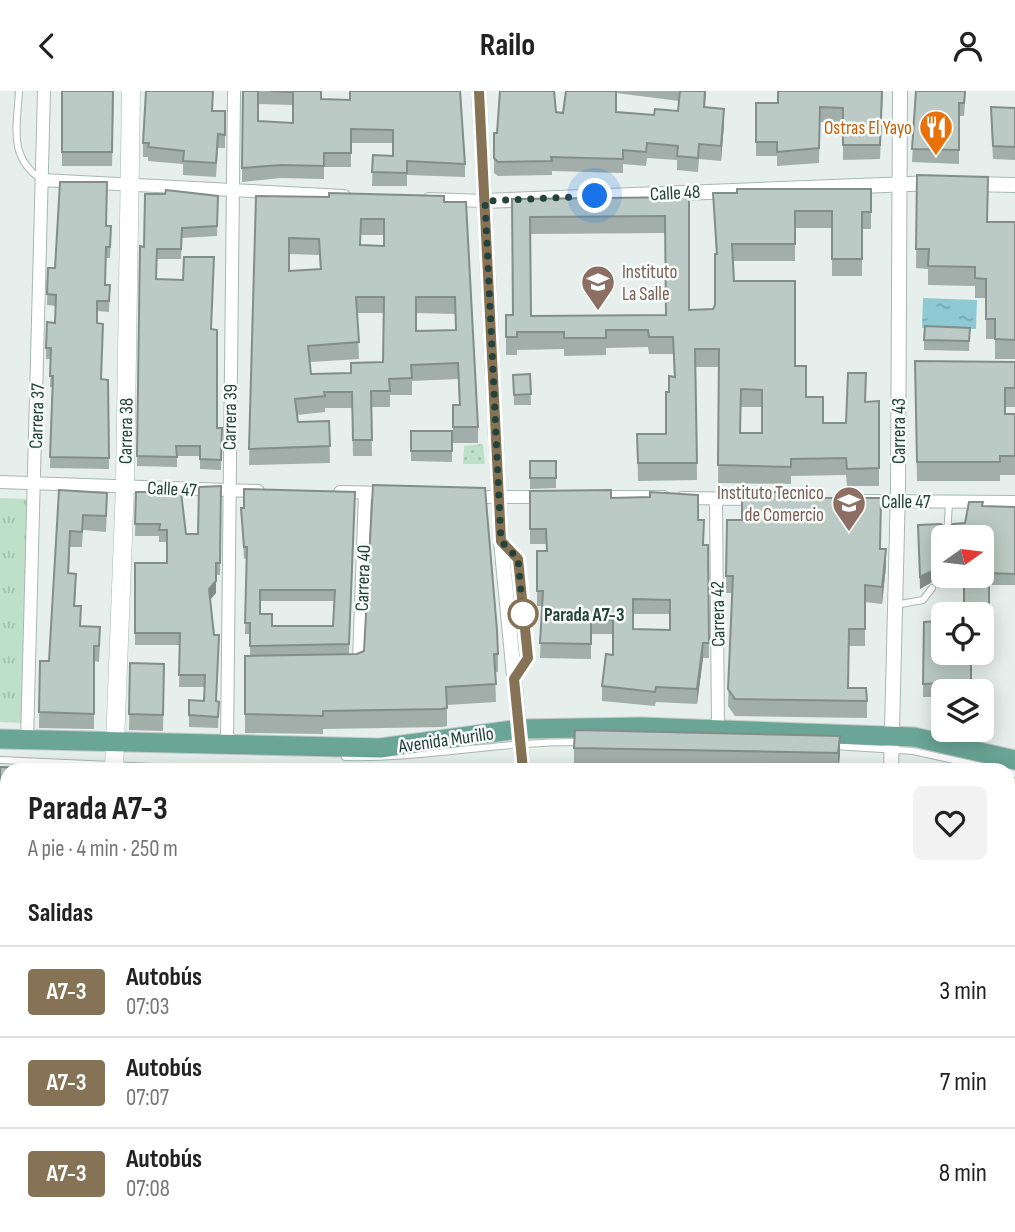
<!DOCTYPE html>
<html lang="es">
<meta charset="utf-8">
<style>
body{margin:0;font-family:"Sofia Sans Condensed",sans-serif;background:#f2f2f2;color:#222;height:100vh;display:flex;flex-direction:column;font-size:26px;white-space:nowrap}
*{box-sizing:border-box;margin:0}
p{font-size:23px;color:#767676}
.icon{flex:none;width:38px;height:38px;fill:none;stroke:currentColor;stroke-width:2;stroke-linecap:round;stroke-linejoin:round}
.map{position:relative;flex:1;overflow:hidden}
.drawer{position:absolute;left:0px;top:672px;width:1015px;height:469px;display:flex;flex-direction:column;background:#fff;border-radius:21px 21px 0 0;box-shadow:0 4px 18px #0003}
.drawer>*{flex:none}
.badge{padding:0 14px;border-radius:5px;font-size:24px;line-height:46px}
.needle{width:46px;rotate:76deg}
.buttons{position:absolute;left:931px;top:434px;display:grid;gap:14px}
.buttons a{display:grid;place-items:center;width:63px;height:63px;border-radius:10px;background:#fff;box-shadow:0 4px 18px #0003;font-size:35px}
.you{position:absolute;width:35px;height:35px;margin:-18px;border:5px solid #fff;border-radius:50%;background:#1a73e8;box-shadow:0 0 0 10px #1a73e833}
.map>.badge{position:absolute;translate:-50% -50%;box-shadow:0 0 0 4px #fff}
h2{padding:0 28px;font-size:26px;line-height:63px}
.round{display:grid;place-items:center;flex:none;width:74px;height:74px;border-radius:10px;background:#f2f2f2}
.summary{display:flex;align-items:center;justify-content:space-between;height:119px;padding:0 28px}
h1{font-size:33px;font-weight:700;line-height:52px}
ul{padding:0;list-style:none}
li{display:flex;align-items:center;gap:21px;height:91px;padding:0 28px;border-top:2px solid #e0e0e0}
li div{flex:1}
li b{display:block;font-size:26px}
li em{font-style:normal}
li .badge{min-width:77px;font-weight:700;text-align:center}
header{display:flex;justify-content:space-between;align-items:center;height:91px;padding:0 28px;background:#fff;font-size:32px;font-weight:700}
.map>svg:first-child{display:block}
.park{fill:url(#park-tufts)}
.garden{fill:url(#garden-dots)}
.water{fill:url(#water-ripples)}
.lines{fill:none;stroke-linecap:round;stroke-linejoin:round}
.service-casing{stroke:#a8b8b2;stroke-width:8}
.minor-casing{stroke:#a8b8b2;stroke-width:14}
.tertiary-casing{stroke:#a8b8b2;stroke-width:16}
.secondary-casing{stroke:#a4bbb3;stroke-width:19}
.primary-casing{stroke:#c2cac8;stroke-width:21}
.service{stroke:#fff;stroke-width:6}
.minor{stroke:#fff;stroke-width:12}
.tertiary{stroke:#fff;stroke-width:14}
.secondary{stroke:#fff;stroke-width:18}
.primary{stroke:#6aa596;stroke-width:19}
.wall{fill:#a1aea9;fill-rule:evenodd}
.shaded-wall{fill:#838d89}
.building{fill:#bbcac4;stroke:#838d89;stroke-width:2;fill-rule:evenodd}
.line-casing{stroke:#fff;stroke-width:16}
.line{stroke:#867356;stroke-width:10}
.walk{stroke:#24423a;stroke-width:7;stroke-dasharray:0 12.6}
.stop-dot{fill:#fff;stroke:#867356;stroke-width:3.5}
.labels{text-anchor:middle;stroke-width:5;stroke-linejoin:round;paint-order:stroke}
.food-label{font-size:19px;fill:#c56008;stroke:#f7fbf9;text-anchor:end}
.street-label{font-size:19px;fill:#24423a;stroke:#f7fbf9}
.education-label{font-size:19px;fill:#785e54;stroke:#f7fbf9;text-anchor:start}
.stop-label{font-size:19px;font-weight:bold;fill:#24423a;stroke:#f7fbf9;text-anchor:start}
</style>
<header><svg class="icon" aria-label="back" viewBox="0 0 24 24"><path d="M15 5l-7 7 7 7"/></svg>Railo<svg class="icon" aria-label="person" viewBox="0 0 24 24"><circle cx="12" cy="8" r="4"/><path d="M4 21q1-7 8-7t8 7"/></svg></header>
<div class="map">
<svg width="1015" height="1141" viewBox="0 0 1015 1141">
<defs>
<pattern id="park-tufts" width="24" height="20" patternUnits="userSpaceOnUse" patternTransform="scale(1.75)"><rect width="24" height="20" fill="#bfe0c8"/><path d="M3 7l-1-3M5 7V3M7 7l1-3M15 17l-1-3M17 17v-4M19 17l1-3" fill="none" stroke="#a4c1ad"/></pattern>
<pattern id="garden-dots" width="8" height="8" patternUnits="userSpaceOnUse" patternTransform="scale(1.75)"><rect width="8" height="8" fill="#bfe0c8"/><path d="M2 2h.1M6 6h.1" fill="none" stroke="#a4c1ad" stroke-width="1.8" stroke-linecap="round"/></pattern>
<pattern id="water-ripples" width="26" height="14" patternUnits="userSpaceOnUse" patternTransform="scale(1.75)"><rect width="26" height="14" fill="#8ec9d4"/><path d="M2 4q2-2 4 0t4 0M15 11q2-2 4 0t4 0" fill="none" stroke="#74a5ad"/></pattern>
</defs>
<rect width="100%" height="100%" fill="#e6efeb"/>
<path class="park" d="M0,407l28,1 -7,224 -21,-1z"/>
<path class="garden" d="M483,353l2,20h-22l1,-18z"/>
<path class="water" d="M923,207l54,2 -1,29 -54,-1z"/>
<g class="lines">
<g class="service-casing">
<path id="service" d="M19,0c-2,37 -11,66 23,89
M947,445l2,-33
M505,454l13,14 10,99 -11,17
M895,514l28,-5 9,-12
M834,655l79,5 86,19
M345,666c79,2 157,-16 237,-15
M0,669l220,10
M1008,681l7,2"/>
</g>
<g class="minor-casing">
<path id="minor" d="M42,89l302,16
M429,108l55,2
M0,391l258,9
M340,401l48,1
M469,406h76
M595,406h69
M682,407l77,1
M716,408l2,230
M864,410l151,1
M354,574l5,-4 6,-168
M27,650l17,-650
M227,651l7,-651
M0,897h7
M1008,930h7
M240,1134v7"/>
</g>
<g class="tertiary-casing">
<path id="tertiary" d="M479,0l22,450 22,229
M972,93l43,1
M484,110l450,-18
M891,679l7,-281 2,-398
M464,1134v7
M544,1134v7
M895,1134v7"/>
</g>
<g class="secondary-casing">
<path id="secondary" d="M114,679l11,-285 6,-394
M88,1141v-7"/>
</g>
<g class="primary-casing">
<path id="primary" d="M0,648l380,9 139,-19 122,-2 273,10 101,23
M1008,709h7"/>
</g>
<use href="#service" class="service"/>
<use href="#minor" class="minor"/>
<use href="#tertiary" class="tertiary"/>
<use href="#secondary" class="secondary"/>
<use href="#primary" class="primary"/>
</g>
<path class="wall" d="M62,0h52l-2,75h-50z
M243,0h78v8l29,1 115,64v13l-58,-2v11h-35l1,-31 20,1v-13h-42v24h-27v12l-43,-1 -39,4zM258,13l35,1v18l-35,-2z
M566,0h140l-1,17 19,16 -3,37 -22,-2 -1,13 -21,-2v-10l-30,-2 -1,8 -23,-2v9l-71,-2v4l-54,1 -4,-3v-40h3l59,-21 7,1zM616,2l63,8 -1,10 -24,4 -38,-3z
M778,0h105l-3,68 -37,1v-38h-23l-1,41 -42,3v-10h-21v-53h22z
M916,0h50l-2,25h-5v48l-47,-2z
M1015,17v52l-22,-1 -2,-39z
M213,20h12v37h-7l-2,29 -33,-2v-11l-35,-3v-4h-5v-14z
M917,84l71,47h27v137h-20v-20h-9v-41h-11v-12l-47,-1v-16l-12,-1z
M871,98v40h-9v47h-30v-48h-37v33h-62l1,20 61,85 11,31 17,26h23l19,-21 14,-1v85h-32l-1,-11 -55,1v8l-73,-1 1,-116h-23l1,113 -59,1 -1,-47h29l3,-42 5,-15 -1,-23h-24l-1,-7 -42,1v7l-42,1v-7l-47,1v5h-11v-40h7l-1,-116 177,-2v113l24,-1 2,-4 1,-51 -3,-61zM665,142l1,82 -135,1 -1,-82zM741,316h21v26h-22z
M218,105l-1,40 -35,2 -1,21h-24l-1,20 55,50 6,99h5l-1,42 -21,-1v-13h-23v11l-40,-1 3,-220 4,1z
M256,105l188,6 34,225v16h-25v-38h6l-1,-26 -46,2v14h-22v12h-19l1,49h-19l-1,-48h-27v4l-28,3 1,7 31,-1 1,42 -81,2zM361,144h23v11l-23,-1zM289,163l30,1 1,14 -31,2zM357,222h27l-1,49 -32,11 -40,1 -1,-12 49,-3zM416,222l39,1 1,16 -40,1z
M106,135l5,11 -1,21h-4l-1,27h5l-1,27 -12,-1v12l5,56 6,1 1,89 -59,-1 2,-81h-2l1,-28h-5v-11l9,-25 1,-17 -9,-1 1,-37h7z
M970,237l-1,23 -45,-1v-10z
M915,270l100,1v45h-10v7h10v61h-15v6h-83z
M530,283l1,31h-17l-1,-30z
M411,340h41v31l-41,-1z
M530,370h26v27l-26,1z
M221,395l-1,89h-4v18l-6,7 4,35 5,12 -3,54 3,1 -1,26 -29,-1v-27l15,1 1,-14h-26l1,-42h-45v-82h32v-21h-8v-6h-24l1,-44 50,42h12z
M59,399l48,18 -1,24 -23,-2 -1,17h-12l-1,27 7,15 -1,17 5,20 20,16 -1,20 -5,-1v68l-55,-1 1,-67h9z
M530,400l81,7 87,22 5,25h5l1,113h-6l-6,46 -41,-2 -1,4 -53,-5v-15l11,-31v-21h-22v25l-51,-1 2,-52h-5v-55h9v-7h-16zM633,523h37v16l-37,-1z
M811,407l69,51 6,17 -4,38 -17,-2v44h-16l-1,42 19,13v17l-132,-2 -7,-10 4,-113h-6l1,-73h15z
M355,412l-6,152 149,-1v18h-3l1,30 -49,3v21l-5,1 -119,2v5l-78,-1v-77h5v-22h-5l2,-76 -3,1 -3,-51zM260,510h74l-1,25h-61l-12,-12z
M982,415l33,1v78h-26v37h-7v-8h-18v-26h-26l-6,-6 -12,7 -2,-64 29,5 18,-7z
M924,531l18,15 29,16v38h-28v6h-20z
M130,572l34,1 -1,67 -34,-1z
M840,645l-1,34h-180l-85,-2v-20z
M0,676l7,3v200h-7z
M1008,717h7v84l-7,-1z
M1008,936h7v73h-7z
M0,938h7v49l-7,-1z
M0,1005h7v74h-7z
M1008,1032h7v109h-51l-10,-7h54z
M282,1134h34h-8v5l-26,-1z
M366,1134h75v4z
M507,1134h20v7h-20z
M553,1134h327v7h-203v-1l-29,-1v2h-94z
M922,1134h16v7h-12l-4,-3z"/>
<path class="shaded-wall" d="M724,18v15l-3,37v-15z
M886,458v17l-4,38v-17z
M932,480v11l-12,7v-12z
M216,490v12l-7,8v-12z
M703,552v15l-6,46v-15z
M840,645v20l-2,14v-17z"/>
<path class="building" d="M62,0h51l-1,61h-50z
M146,0h67l-1,20h13v24l-7,-1 -2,29 -33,-2 1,-10 -36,-4 1,-4h-6z
M243,0h15v30l35,2v-31l-23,-1h51v8l29,1v-9h110l5,73 -58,-3v12l-35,-1 1,-17 20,1v-26l-42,-1v24h-27v13l-43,-1 -39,3z
M500,0h54l2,21 7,1 3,-22h50v21l38,3 1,-6 23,2 2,-20h25l-1,16 20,2 -3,37 -22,-2 -1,14 -21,-2 1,-10 -31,-3 -1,9 -23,-2v9l-72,-2 1,4 -54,1 -4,-4v-25h3z
M778,0h104l-2,54h-37v-37l-23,-1 -1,41 -42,4v-10h-21v-39h22z
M916,0h49l-1,12h-5v47l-47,-1z
M991,16l24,1v39l-22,-1z
M917,84l71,2 -1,45h28v118l-20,-1v-20h-9v-40l-11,-1v-11l-47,-1 1,-17h-13z
M60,91h47l-1,44h5l-1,21h-4l-1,38h5l-1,16h-12v22l6,1 -2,55 7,1 1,78 -59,-1 3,-81h-3l1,-28h-5l1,-26 8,1 1,-28 -9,-1 1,-26h7z
M737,98h134v23h-9v47h-30v-48h-37v33h-63l2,37h61v85h11v31h17v26h23l2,-50h18l-1,29 14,-1v67l-32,1 -1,-11 -55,1v8l-73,-2 1,-116h-24l2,114h-59l-1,-29h29v-42h3v-16l6,1 -2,-40h-24l-1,-7h-42v8h-42v-6h-47v5h-11v-22h7l-1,-116 177,-2v113l24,-1 2,-4v-51h2l-4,-61h24zM665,125l1,99 -135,1 -1,-99zM741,298l21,1v43h-22z
M166,99l52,6 -1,30 -35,2 -1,21h-24l-1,30 27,1 1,-23h30l-3,72 6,1v98h5l-1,32 -21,-1v-13h-24l1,11 -40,-1 3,-210 4,1 1,-53h20z
M329,102l115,3v6h22l12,225h-25v-22h7l-2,-42 -47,2 1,13 -23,1 1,12h-19l1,49h-19l-1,-48h-28l1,4 -30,3 3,23 31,-1 1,25 -81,3 7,-253 73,1zM361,128h23v27l-24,-1zM289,147l30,1 2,30 -32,2zM356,206h28l-1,65 -32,1v10l-40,1 -3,-28 51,-4zM416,206h39l1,33 -40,1z
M925,235l45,2 -1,13 -45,-1z
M915,270l100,1v26h-10v26h10v42h-15v6h-83z
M530,283l1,20 -17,1 -1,-20z
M411,340h41v20h-41z
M530,370h26v17h-26z
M373,394l112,3 12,142 1,24h-4l2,30 -50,3 1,21 -5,1 -119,2v5l-78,-2v-58l112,-2 7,-3z
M221,395l-1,77h-4v18l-7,8 5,46h5l-3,66 3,1 -1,15 -29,-2v-15l15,1 1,-26h-26l1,-42h-45v-70h32v-33h-8l1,-6h-25l1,-32h45l5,42h12l1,-47z
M244,398l111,3 -6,152 -99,2v-23h-5l2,-76h-3l-3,-39h3zM260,499h75l-2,36h-61v-12h-12z
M59,399l48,3 -1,23 -23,-1 -1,17 -12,-1 -2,42 8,1 -2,32h7l-1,20 20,1 -1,19h-5v68l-55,-2 1,-51h9z
M611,399v8l39,-1v-5l48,3v25h6l-1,25h5l1,98h-6l-6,46 -41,-2 -1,5 -53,-6 4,-32 7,1v-35l-22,-1v25l-51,-1 3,-52h-6v-40h10l-1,-22h-16v-38zM633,508l37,1v30l-37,-1z
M742,399l69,4v4h70l-1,51h6l-4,38 -17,-2v44h-16l-1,59h18l1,13 -132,-2 -7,-10 5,-113h-7l1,-56h15z
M969,411h14l-1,4 33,1v67l-26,-1v37h-25v-34l-26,1 -6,-6 -12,6 -2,-52 23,-1 6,6 6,-6 12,-1zM943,446h39v39h-39z
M942,530l1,32h28v29l-48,2 1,-62z
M130,572l34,1 -1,51 -34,-1z
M575,639l265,6 -2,17 -264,-5z
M0,676l86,3h-79v184l-7,-1z
M1008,717h7v68l-7,-1z
M1008,936h7v58h-7z
M0,938h7v32h-7z
M0,1005h7v58h-7z
M1008,1032h7v100l-7,1z
M834,1134h46l-1,7h-45z"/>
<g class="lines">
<g class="line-casing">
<path id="line" d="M479,0l22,450 17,18 10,99 -14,21 9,91"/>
</g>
<use href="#line" class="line"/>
<path class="walk" d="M523,523l-5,-55 -17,-18 -16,-340 110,-5"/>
</g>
<defs>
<g id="restaurant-pin" transform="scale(1.75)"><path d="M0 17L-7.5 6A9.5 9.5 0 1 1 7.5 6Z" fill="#e8710a" stroke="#f7fbf9"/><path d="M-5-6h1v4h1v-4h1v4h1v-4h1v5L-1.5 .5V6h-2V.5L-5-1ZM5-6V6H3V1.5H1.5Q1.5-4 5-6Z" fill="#fff"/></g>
<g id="school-pin" transform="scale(1.75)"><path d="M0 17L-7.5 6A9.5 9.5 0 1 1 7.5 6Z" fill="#8d6e63" stroke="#f7fbf9"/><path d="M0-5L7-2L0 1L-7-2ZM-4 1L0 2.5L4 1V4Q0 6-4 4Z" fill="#fff"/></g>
</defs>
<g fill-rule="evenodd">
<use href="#restaurant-pin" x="936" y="36"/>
<use href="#school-pin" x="598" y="191"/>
<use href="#school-pin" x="849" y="412"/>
</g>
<circle class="stop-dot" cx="523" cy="523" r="14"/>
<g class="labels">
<g class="food-label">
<text x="912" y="43">Ostras El Yayo</text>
</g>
<g class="street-label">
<text transform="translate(675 101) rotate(-3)" y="7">Calle 48</text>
<text transform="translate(36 325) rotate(-88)" y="7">Carrera 37</text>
<text transform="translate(229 326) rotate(-89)" y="7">Carrera 39</text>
<text transform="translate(125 340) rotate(-89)" y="7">Carrera 38</text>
<text transform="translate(898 340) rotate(-90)" y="7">Carrera 43</text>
<text transform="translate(172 397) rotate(3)" y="7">Calle 47</text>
<text x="906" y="417">Calle 47</text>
<text transform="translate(362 487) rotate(-88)" y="7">Carrera 40</text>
<text transform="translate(717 523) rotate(-91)" y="7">Carrera 42</text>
<text transform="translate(446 648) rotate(-8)" y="7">Avenida Murillo</text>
</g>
<g class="education-label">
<text x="622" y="187">Instituto<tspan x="622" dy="22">La Salle</tspan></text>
<text x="824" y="408" text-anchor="end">Instituto Tecnico<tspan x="824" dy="22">de Comercio</tspan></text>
</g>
<g class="stop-label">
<text x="544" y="530">Parada A7-3</text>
</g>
</g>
</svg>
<div class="buttons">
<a><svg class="needle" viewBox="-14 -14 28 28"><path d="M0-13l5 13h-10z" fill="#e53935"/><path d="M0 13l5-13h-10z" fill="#767676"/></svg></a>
<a><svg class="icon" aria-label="locate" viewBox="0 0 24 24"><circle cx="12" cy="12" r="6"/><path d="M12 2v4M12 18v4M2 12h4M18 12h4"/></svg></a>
<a><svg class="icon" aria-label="layers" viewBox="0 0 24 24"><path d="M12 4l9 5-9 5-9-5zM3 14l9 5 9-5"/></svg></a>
</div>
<div class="you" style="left:595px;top:105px"></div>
<section class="drawer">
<div class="summary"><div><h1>Parada A7-3</h1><p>A pie · 4 min · 250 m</p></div><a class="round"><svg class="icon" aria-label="heart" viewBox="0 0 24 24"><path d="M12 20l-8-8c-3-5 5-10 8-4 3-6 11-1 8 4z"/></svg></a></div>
<h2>Salidas</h2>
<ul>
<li><span class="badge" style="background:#867356;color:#fff">A7-3</span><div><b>Autobús</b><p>07:03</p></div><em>3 min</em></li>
<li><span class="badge" style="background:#867356;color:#fff">A7-3</span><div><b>Autobús</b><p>07:07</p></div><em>7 min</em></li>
<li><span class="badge" style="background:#867356;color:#fff">A7-3</span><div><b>Autobús</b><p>07:08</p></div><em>8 min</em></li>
</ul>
</section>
</div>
